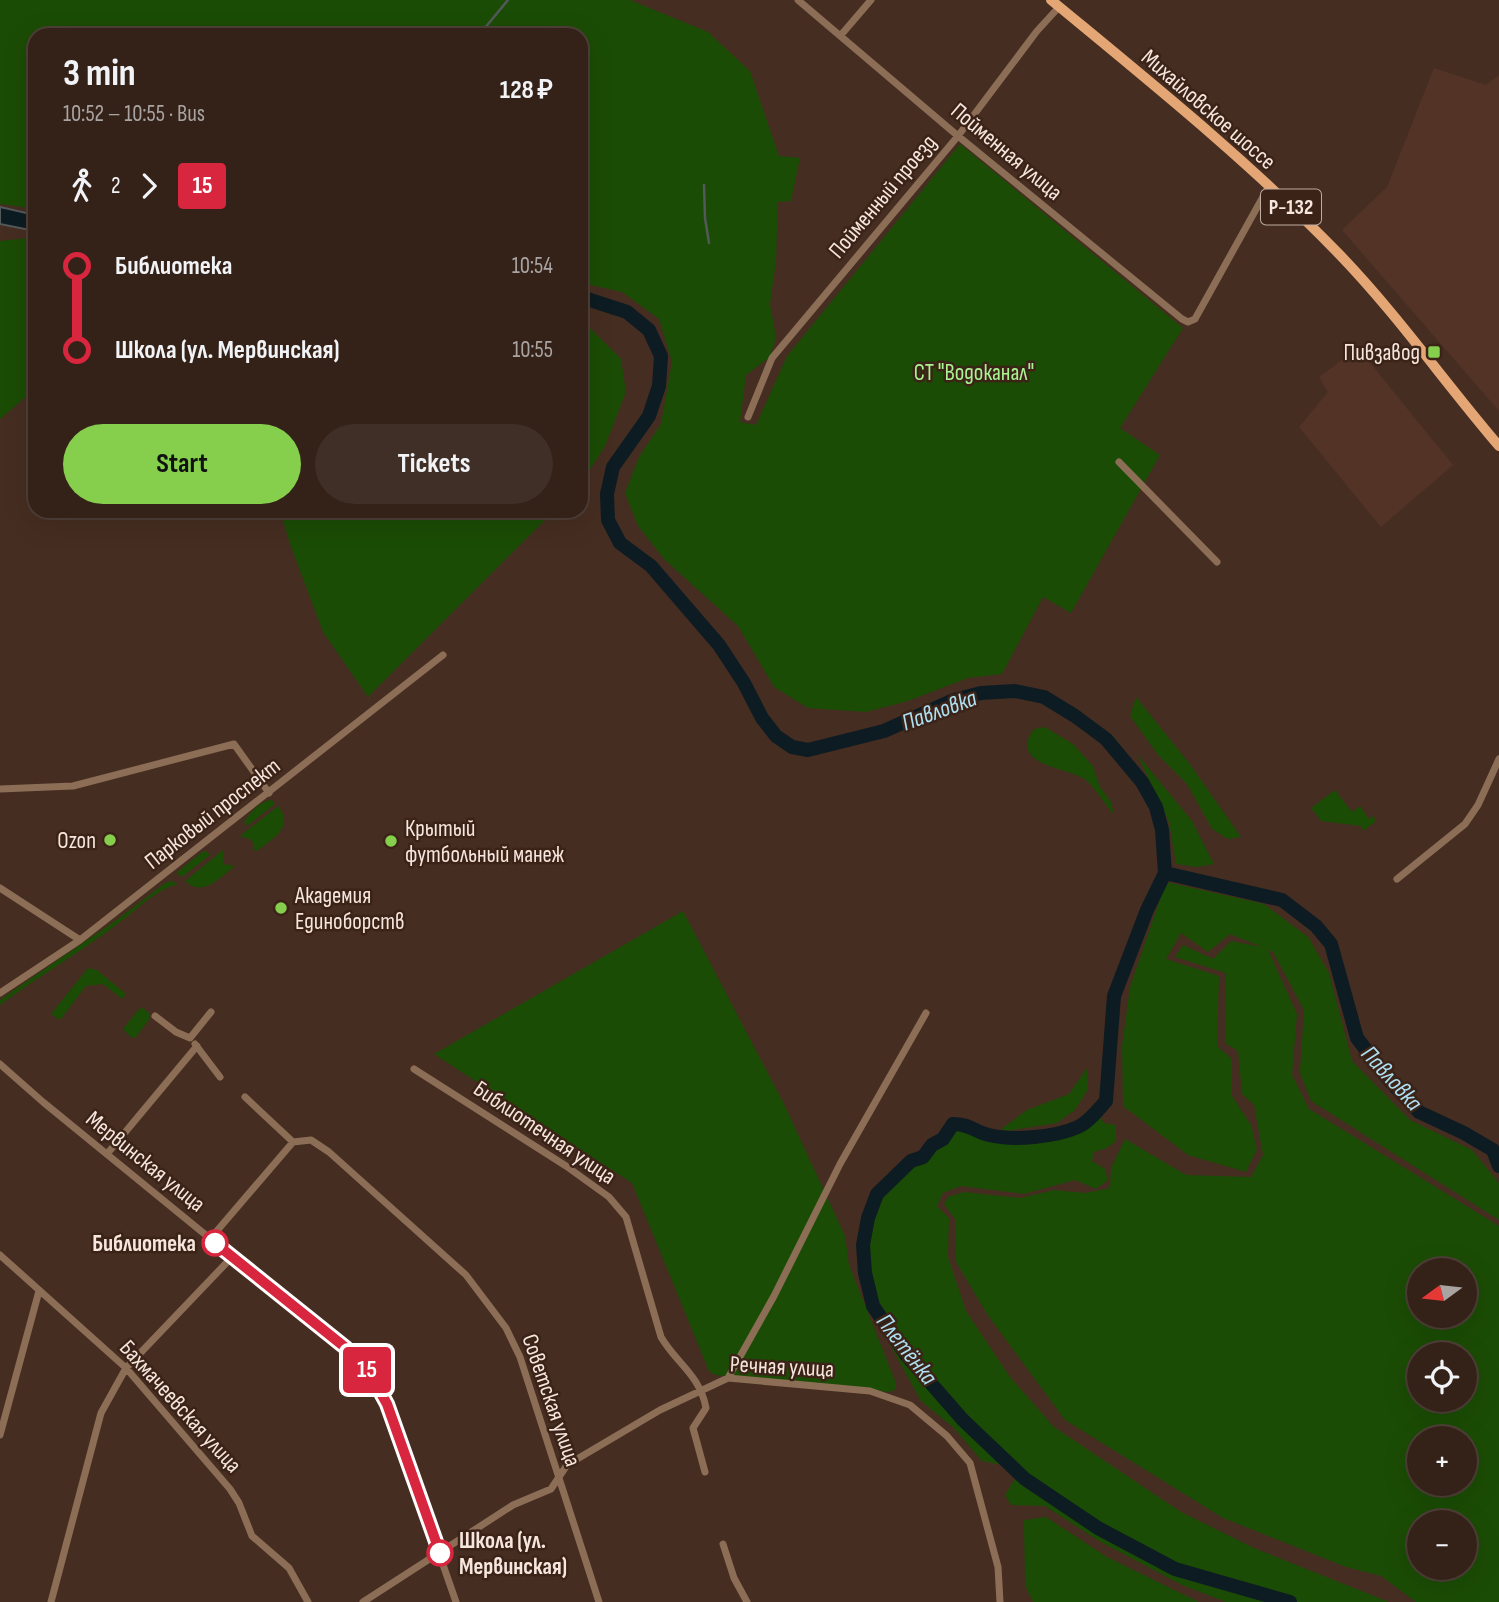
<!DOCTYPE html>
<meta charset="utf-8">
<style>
body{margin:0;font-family:"Sofia Sans Condensed",sans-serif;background:#3f2f26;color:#f1f3f6;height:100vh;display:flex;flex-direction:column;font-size:26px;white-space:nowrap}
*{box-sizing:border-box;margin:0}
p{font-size:23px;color:#a9a4a2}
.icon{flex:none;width:38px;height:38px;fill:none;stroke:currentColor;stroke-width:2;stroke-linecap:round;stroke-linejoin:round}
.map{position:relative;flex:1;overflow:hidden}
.drawer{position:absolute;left:28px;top:28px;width:560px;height:490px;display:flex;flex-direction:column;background:#342219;border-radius:21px;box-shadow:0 7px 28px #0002,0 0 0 2px #4e3f38}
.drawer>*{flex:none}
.badge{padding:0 14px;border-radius:5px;font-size:24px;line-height:46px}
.needle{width:46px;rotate:255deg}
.tools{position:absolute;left:1407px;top:1258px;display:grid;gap:14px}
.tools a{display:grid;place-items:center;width:70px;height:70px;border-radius:50%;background:#342219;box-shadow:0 7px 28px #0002,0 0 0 2px #4e3f38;font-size:35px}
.map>.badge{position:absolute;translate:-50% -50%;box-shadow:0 0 0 4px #fff}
.legs{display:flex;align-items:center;gap:10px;height:77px;padding:0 35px;font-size:23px}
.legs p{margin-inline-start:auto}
.headline{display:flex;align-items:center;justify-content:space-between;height:119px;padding:0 35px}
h1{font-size:38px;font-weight:700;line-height:52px}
.primary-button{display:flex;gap:14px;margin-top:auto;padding:14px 35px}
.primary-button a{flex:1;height:80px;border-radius:42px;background:#85cf4d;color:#111;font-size:28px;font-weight:700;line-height:80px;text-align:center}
.primary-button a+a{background:#3f2f26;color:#f1f3f6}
ul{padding:0 35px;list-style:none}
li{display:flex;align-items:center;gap:24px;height:84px;font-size:26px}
li i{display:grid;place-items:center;width:10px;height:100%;margin:0 9px;background:currentColor}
li i::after{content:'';width:18px;height:18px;margin:-9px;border:5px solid;border-radius:50%;background:#342219}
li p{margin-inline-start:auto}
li:first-child i{background:linear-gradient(#0000 50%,currentColor 0)}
li:last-child i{background:linear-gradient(currentColor 50%,#0000 0)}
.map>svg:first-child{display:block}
.built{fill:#533325}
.green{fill:#1b4c05;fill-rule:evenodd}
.water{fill:#0d1c22;stroke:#53595a;stroke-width:2}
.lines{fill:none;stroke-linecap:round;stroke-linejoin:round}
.stream{stroke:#53595a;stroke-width:2.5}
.river{stroke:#0d1c22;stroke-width:14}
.minor{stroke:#8c6e56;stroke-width:7}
.major{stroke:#e4a674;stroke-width:10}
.line-1-casing{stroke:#fff;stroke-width:16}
.line-1{stroke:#d7263d;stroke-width:10}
.poi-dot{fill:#85cf4d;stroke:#3b2317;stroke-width:2.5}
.stop-1-dot{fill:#fff;stroke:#d7263d;stroke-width:3.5}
.labels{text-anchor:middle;stroke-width:5;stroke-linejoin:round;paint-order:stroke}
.shield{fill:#3b2317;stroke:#bfaca2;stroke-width:2}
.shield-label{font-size:21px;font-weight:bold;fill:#f7e6de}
.street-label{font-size:23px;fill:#f7e6de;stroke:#3b2317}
.poi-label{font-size:23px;fill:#f7e6de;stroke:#3b2317;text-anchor:end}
.park-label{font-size:23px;fill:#aaf393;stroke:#3b2317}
.stop-label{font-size:23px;font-weight:bold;fill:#f7e6de;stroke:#3b2317;text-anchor:end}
.water-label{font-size:24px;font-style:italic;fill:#ade0f3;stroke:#3b2317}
</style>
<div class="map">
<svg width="1499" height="1602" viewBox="0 0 1499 1602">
<rect width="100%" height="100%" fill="#462d21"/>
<path class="built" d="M1434,68l52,17 13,-10v336l-157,-181 45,-43z
M1358,348l95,117 -72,62 -82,-100 29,-35 -9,-15z"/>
<path class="green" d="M0,0h630l78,32 42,39 29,85 21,2 -9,43 -13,1 -2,59 -6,43 6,33 -6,20 -24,18 -6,47 16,3 31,-69 173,-212 223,184 -63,100 40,27 -89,158 -28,-16 -41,77 -34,4 -60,23 -42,11 -58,-4 -34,-21 -36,-61 -74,-67 -26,-33 -13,-33 14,-36 22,-33 11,-62 -13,-43 -37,-27 -41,-9v-248h-546v174l-35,-5z
M28,238l7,2v149l-35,30v-178z
M581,324l10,5 30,30 5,33 -21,54 -24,38z
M280,511h274l-186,186 -45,-65 -33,-88z
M1136,697l53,66 52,74 -13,2 -16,-10 -25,-45 -29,-29 -28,-39z
M1045,727l28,17 20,22 7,21 11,15 3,13c-9,-11 -18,-26 -28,-35 -17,-13 -79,-14 -52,-51z
M1137,754l55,67 22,43 -17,3 -21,-3 -7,-42z
M1335,790l17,22 8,-6 9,13 5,-4 1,7 -12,9 -2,-5 -40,-5 -10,-13z
M272,800l3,4 -28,22 -3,-4c6,-10 16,-21 28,-22z
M278,806c18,21 -7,34 -23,46l-3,-12 -12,-4z
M223,850v14l12,2c-16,12 -32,32 -50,15z
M206,851l4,4 -28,22 -6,-4 26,-21z
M172,881l6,3c-23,6 -40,25 -58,38 -39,30 -81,54 -120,83v-5l14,-10 104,-71 47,-36z
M1166,882l98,22 44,33 21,36 23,88 58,59 62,30 27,33v37l-188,-119 -11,-28 4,-63 -31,-58 -5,-2 29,64 -5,61 17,34 190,117v376h-83l-35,-26 -35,-9 -123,-49 -158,-98 -78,-106 -31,-52 -1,-43 -11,-15 4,-7 16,-5 57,6 33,-8 31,3 25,-5 1,-20 14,-29 61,36 65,2 12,-22 -9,-50 -12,-11 -4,-43 -13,-8 1,-70 -51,-16 8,-12 30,14 18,-18 31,6 -32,-13 -22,18 -27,-19 -15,26 53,17 -2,70 15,13v37l19,29 6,24 -11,23 -58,-17 -65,-49 -1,-60 8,-59zM1419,1270h46v46h-46zM1419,1354h46v46h-46zM1419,1438h46v46h-46zM1419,1522h46v46h-46z
M683,911l101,193 61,132 4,29 47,118v6l-6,3 -175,-17 -6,-4 -77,-188 -198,-129z
M88,968l9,2 29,24 -4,5 -19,-15 -17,2 -26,34 -9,-6z
M143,1008l6,5 1,5 -14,19 -4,1 -9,-9 16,-20z
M1087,1068l1,21 -13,21 -18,13 -50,8 -6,-2 26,-19 42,-16z
M1096,1112l8,11 12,2v16l-9,7 -13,4 -2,9 13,8 3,11 -12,9 -21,-9 -51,14 -63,-8 -18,7 -6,13 12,12 -1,39 18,54 44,66 44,50 127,85 73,36 135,54h-163l-44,-17 -83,-44 -54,-35 -34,-1 -6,-10 10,-16 -13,-14 -20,-4 -29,-34 -32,-26 -37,-67 -1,-14 -10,-14 -8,-33 -2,-28 5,-27 9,-24 34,-33 12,-4 9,-12 11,-6 10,-15c15,0 22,7 36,11 21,6 72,3 91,-9 6,-3 11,-10 16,-14z
M1046,1517l61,40 92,45h-166l-8,-17 -1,-65z"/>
<path class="water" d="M0,207l35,8v16l-35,-7z"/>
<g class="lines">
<path class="stream" d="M479,35l29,-35
M704,185l1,33 4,25"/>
<path class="river" d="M581,297l46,15 22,18 12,26 -2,30 -10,30 -36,51 -6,27 1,26 12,23 31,23 68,79 25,38 18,35 14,18 16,11 16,3 76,-19 70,-31 27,-7 34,-2 29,6 31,19 31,23 36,43 14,25 6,23 3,43 -18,37 -33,86 -8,105c-8,9 -17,21 -28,26 -22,10 -65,14 -89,8 -14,-3 -19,-11 -36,-11l-10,15 -11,6 -9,12 -12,4 -34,33 -9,24 -5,27 2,28 8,33 34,50 56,64 62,59 73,49 77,41 115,33
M1165,873l117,27 34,26 15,18 26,94 32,42 30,32 45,21 29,17 6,16"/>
<path class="minor" d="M798,0l160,136 224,183 6,3 7,-3 74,-133
M841,35l30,-35
M748,417l24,-59 186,-222 79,-105 22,-24
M1119,462l98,100
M0,789l73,-3 161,-42 35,49
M1397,879l68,-55 13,-19 21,-46
M0,888l80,52
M0,993l80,-53 363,-285
M155,1016l21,16 14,6 21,-26
M195,1044l25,33
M0,1064l43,38 317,259 11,14 16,29 69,198
M414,1069l152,97 43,31 17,20 35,120c15,26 39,38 45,71l-13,20 12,44
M245,1097l48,45
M107,1154l90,-108
M210,1239l83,-97 18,-2 18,12 137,123 40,53 14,29 79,245
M0,1255l126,113 104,121 9,14 13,33 37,32 19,34
M728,1378l46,-82 66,-132 86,-151
M0,1435l39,-144
M723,1544l11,34 13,24
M51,1602l50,-189 25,-45 106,-111
M363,1602l150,-97 38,-16 16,-24 93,-55 68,-32 142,13 40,14 37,31 23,27 28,104 2,35"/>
<path class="major" d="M1051,0c98,81 199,162 288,254 58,60 106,129 160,192"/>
</g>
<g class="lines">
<g class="line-1-casing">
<path id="line-1" d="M215,1243l131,105 25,27 16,29 53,149"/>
</g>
<use href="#line-1" class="line-1"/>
</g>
<g class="poi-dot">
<rect x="1427" y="345" width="14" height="14" rx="3.5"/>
<circle cx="110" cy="840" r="7"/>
<circle cx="391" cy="841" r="7"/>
<circle cx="281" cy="908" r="7"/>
</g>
<g class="stop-1-dot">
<circle cx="215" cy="1243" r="12"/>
<circle cx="440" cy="1553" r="12"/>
</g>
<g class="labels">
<rect class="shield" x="1261" y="189.5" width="60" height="35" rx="5"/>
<g class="shield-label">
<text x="1291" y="214">Р-132</text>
</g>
<g class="street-label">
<text transform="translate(1209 109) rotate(41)" y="8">Михайловское шоссе</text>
<text transform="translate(1007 151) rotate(40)" y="8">Пойменная улица</text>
<text transform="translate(882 196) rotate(-50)" y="8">Пойменный проезд</text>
<text transform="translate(212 813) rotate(-38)" y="8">Парковый проспект</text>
<text transform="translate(545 1132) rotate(34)" y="8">Библиотечная улица</text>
<text transform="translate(146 1161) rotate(39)" y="8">Мервинская улица</text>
<text transform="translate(782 1366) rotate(3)" y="8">Речная улица</text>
<text transform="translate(552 1400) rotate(71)" y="8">Советская улица</text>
<text transform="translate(181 1406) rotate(48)" y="8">Бахмачеевская улица</text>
</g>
<g class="poi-label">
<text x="1420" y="360">Пивзавод</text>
<text x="405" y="836" text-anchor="start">Крытый<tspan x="405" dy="26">футбольный манеж</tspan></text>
<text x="96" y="848">Ozon</text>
<text x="295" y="903" text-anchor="start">Академия<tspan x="295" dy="26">Единоборств</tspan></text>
</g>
<g class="park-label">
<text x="974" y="380">СТ "Водоканал"</text>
</g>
<g class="stop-label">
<text x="196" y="1251">Библиотека</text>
<text x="459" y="1548" text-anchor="start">Школа (ул.<tspan x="459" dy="26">Мервинская)</tspan></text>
</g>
<g class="water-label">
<text transform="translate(939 710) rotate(-20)" y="8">Павловка</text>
<text transform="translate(1392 1078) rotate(48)" y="8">Павловка</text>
<text transform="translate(907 1349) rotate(52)" y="8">Плетёнка</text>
</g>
</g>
</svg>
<div class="tools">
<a><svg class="needle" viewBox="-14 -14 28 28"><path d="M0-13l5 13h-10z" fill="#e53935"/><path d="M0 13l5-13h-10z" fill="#a9a4a2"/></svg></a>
<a><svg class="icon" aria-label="locate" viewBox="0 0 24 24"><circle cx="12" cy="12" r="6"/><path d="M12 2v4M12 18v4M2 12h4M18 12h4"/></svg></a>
<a>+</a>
<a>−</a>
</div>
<b class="badge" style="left:367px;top:1370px;background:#d7263d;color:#fff">15</b>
<section class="drawer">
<div class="headline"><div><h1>3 min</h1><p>10:52 – 10:55 · Bus</p></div><b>128 ₽</b></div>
<div class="legs"><svg class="icon" aria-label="walk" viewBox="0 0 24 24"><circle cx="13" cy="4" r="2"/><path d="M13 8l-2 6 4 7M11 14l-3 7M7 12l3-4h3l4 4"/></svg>2<svg class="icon" aria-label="forward" viewBox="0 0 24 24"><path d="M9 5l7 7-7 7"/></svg><b class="badge" style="background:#d7263d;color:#fff">15</b></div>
<ul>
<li><i style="color:#d7263d"></i><b>Библиотека</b><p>10:54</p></li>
<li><i style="color:#d7263d"></i><b>Школа (ул. Мервинская)</b><p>10:55</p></li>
</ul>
<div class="primary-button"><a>Start</a><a>Tickets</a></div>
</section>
</div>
